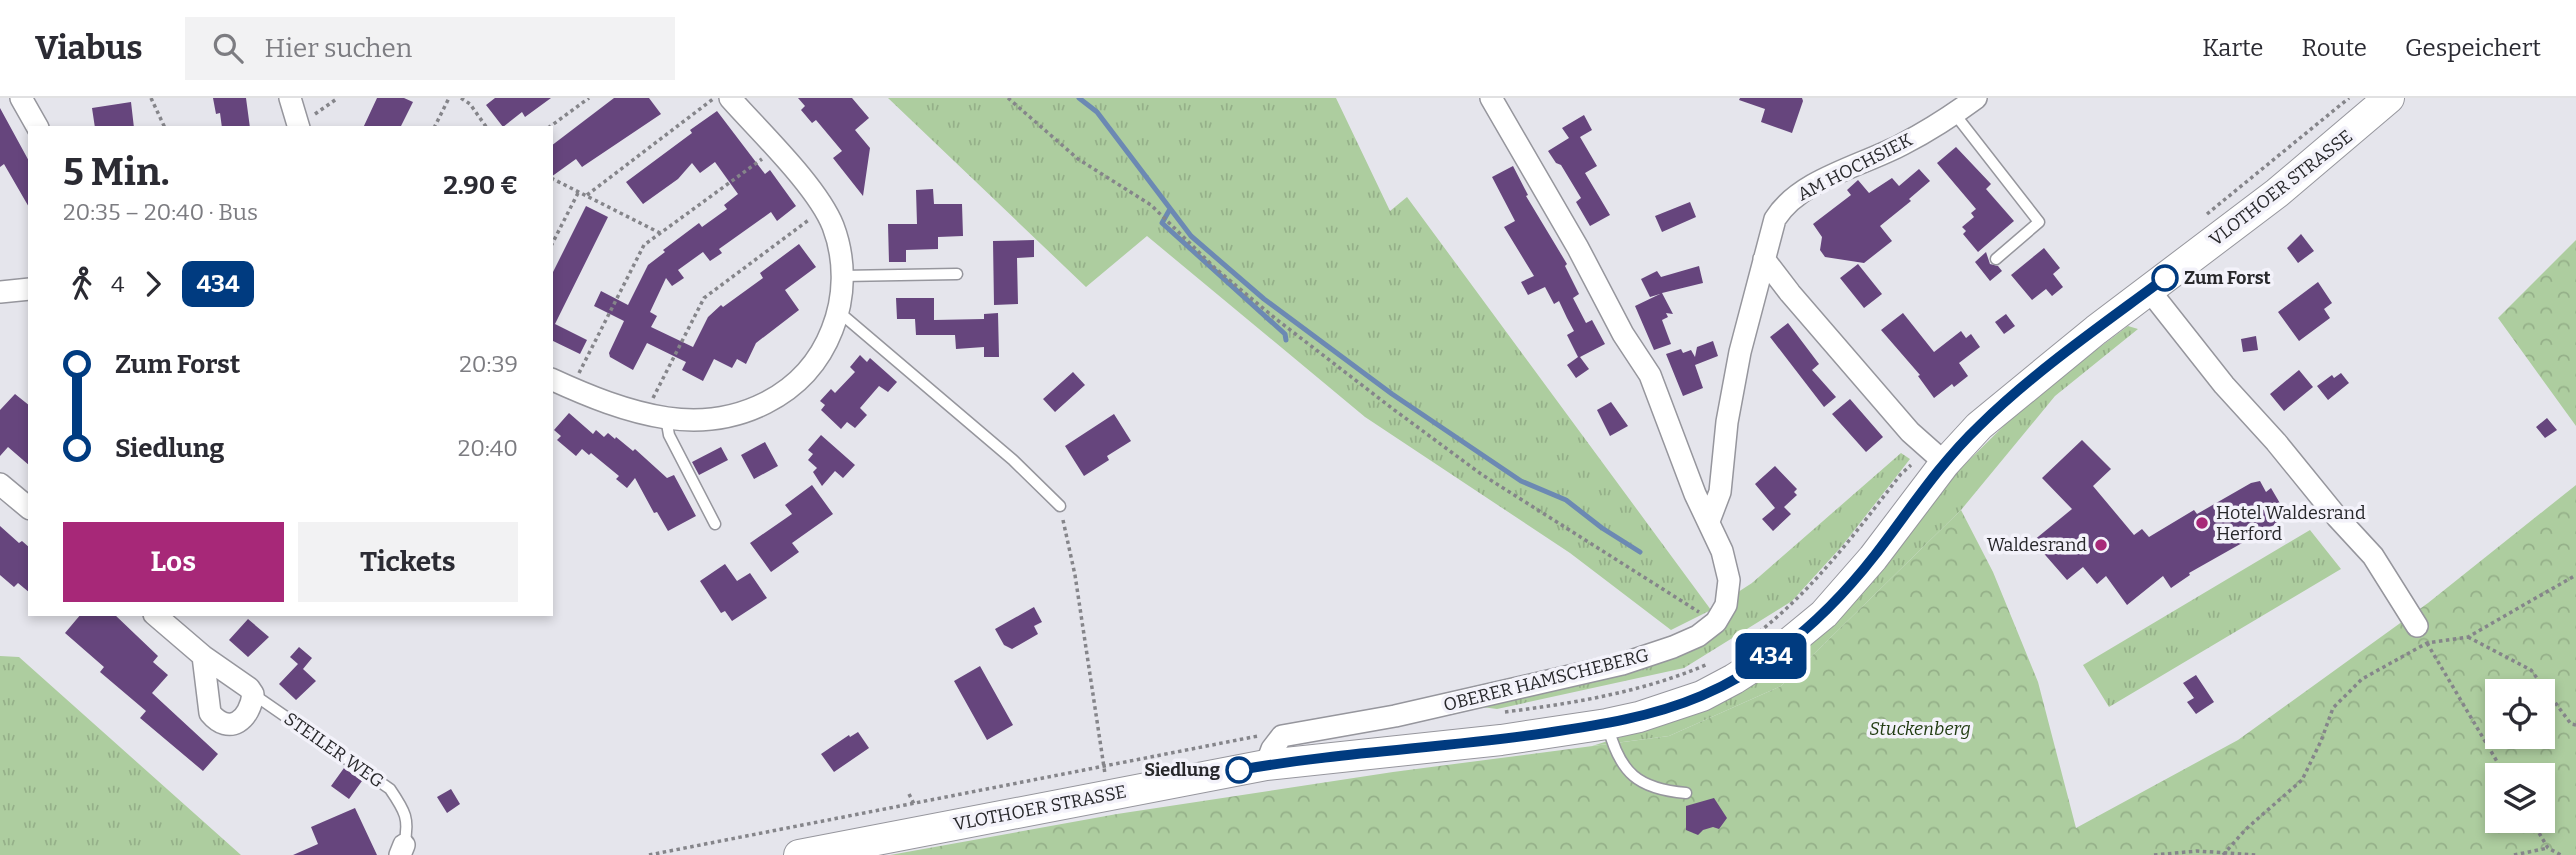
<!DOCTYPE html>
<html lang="de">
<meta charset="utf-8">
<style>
body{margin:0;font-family:Bitter,serif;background:#f2f2f3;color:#2b2b33;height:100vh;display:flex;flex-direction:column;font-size:26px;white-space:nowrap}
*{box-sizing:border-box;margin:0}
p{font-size:23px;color:#7c7c81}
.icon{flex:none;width:38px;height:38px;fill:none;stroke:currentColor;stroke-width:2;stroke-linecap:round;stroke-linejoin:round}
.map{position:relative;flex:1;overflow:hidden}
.panel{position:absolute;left:28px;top:28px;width:525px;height:490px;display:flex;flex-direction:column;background:#fff;border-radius:0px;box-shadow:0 4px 10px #0003}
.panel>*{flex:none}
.badge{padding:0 14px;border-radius:10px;font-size:24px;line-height:46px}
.buttons{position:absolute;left:2485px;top:581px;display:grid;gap:14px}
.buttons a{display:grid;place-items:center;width:70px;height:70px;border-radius:0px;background:#fff;box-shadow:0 4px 10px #0003;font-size:35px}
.map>.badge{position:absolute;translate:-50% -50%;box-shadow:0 0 0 4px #fff}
.legs{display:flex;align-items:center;gap:10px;height:77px;padding:0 35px;font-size:23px}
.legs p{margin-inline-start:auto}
.headline{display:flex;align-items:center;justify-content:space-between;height:119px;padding:0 35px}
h1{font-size:38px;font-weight:700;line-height:52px}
.button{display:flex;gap:14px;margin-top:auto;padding:14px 35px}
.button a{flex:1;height:80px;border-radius:0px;background:#a72878;color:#fff;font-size:28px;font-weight:700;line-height:80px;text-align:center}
.button a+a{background:#f2f2f3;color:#2b2b33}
ul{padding:0 35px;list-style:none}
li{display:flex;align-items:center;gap:24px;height:84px;font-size:26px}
li i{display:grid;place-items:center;width:10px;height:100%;margin:0 9px;background:currentColor}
li i::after{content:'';width:18px;height:18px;margin:-9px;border:5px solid;border-radius:50%;background:#fff}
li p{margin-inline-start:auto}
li:first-child i{background:linear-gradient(#0000 50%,currentColor 0)}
li:last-child i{background:linear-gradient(currentColor 50%,#0000 0)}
header{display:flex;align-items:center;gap:42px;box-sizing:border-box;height:98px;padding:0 35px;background:#fff;border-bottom:2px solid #e1e1e2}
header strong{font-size:33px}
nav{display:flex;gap:38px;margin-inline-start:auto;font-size:24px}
.search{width:490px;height:63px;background:#f2f2f3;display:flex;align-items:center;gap:18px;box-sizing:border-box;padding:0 24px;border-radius:0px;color:#7c7c81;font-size:26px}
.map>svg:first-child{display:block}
.grass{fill:url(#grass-tufts)}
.forest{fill:url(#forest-crowns);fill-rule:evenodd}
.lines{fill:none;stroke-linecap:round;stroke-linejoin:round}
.stream{stroke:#6c89b3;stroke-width:5}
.building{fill:#66457d}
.service-casing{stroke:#96969d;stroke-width:13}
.minor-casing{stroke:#96969d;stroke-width:24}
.secondary-casing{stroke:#96969d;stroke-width:32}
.path{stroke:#85858a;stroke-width:3.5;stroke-dasharray:3.5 3.5;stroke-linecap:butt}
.service{stroke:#fff;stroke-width:10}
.minor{stroke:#fff;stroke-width:21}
.secondary{stroke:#fff;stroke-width:30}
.line-1-casing{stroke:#fff;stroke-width:16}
.line-1{stroke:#003b80;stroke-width:10}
.stop-1-dot{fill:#fff;stroke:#003b80;stroke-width:3.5}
.poi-dot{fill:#a72878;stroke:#f3f2fa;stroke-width:2.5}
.labels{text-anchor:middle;stroke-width:7;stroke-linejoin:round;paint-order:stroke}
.street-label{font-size:18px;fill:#28282b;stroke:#f3f2fa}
.stop-label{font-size:18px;font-weight:bold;fill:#28282b;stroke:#f3f2fa;text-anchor:start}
.poi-label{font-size:18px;fill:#28282b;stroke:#f3f2fa;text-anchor:start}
.park-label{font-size:18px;font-style:italic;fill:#203b11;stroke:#f3f2fa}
</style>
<header>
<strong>Viabus</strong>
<div class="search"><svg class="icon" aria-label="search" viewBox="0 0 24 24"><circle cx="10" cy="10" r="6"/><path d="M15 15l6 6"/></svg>Hier suchen</div>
<nav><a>Karte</a><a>Route</a><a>Gespeichert</a></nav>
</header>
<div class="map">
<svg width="2576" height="757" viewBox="0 0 2576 757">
<defs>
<pattern id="grass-tufts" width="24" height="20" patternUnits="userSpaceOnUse" patternTransform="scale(1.75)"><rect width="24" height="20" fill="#adcd9f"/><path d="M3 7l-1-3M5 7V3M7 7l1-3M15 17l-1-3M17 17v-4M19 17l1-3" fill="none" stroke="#95b089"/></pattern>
<pattern id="forest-crowns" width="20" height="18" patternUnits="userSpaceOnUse" patternTransform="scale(1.75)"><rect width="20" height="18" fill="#adcd9f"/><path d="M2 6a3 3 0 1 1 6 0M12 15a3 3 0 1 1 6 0" fill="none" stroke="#95b089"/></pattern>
</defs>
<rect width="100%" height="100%" fill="#e5e5ec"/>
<path class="grass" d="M888,0h448l54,113 17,-14 304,413 -40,20 -101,-77 -205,-136 -218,-181 -61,51z
M2128,228l10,3 -83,67 -94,114 -180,176 -112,50 -77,10 89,-28 98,-52 172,-188 81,-80z
M1901,355l9,6 -68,87 -50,55 -108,67 -187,41 -30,-4 208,-49 60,-62 17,-11z
M2310,432l31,39 -232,138 -26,-42z
M0,558l19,1 222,198h-241z"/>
<path class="forest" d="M2576,142v186l-78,-108z
M2576,387v370h-1686l227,-41 276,-42 276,-36 112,-50 180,-176 32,62 45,110 38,146 162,-88 190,-137zM2497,593h46v46h-46zM2497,677h46v46h-46z"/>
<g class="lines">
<path class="stream" d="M1079,0l18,14 94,124 73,63 128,95 129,87 45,19 36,28 38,24
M1170,111l-8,14 123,111 1,6"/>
</g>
<path class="building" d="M213,0h33l4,30h-28l-2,-15 -4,1z
M377,0h27l9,4 -13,26h-37z
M495,0h56l-26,19 -3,-5 -19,15 -17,-22z
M614,0h35l12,16 -79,53 -6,-8 -25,18v-31z
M798,0h54l17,20 -14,12 15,18 -7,48 -30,-38 9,-7 -26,-31 -4,3 -11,-13 4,-4z
M1740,0h62l1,3 -11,32 -31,-11 4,-13 -26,-9z
M131,4l3,26h-39l-3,-20z
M0,10l30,55v46l-26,-45 -4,3z
M717,13l48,63 5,-4 26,36 -19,15 -6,-9 -52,37 3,4 -12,8 -7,-9 -25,18 6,8 -12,8 -6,-8 -16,34 7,4 -6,11 42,20 15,-30 13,-12 2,2 40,-29 -3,-5 39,-29 17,23 -31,23 14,20 -43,33 -10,21 -9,-5 -5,9 -18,-9 -11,22 -21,-11 4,-8 -39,-19 -14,27 -23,-13 -1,-4 15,-32 -30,-15 7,-15 27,14 20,-40 17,-13 -2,-2 36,-27 3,4 25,-18 -3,-4 14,-11 -23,-32 -15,11 -8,-10 -14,16 -35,25 -17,-22 66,-49 -2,-3z
M1584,17l8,15 -12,7 17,29 -12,7 25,42 -20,11 -14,-24 5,-4 -20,-33 -5,-2 -8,-12 21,-13 -7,-10z
M1956,49l35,37 -5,5 28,32 -36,31 -15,-18 3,-3 -4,-4 12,-10 -3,-4 5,-4 -39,-46z
M1513,68l15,29 -2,1 41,68 -2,2 14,28 -6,4 13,25 6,-3 13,24 -25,13 9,12 -13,9 -9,-13 11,-8 -11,-22 7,-4 -7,-13 -8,-17 -5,3 -9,-17 -17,8 -7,-13 13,-6 -30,-49 11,-6 -23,-44z
M1919,71l11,12 -21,18 2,2 -31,25 12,15 -28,22 -39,-6 -5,-7 2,-13 -9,-13 38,-29 -4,-5 11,-10 11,13 23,-15 7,8z
M933,91l1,15h28l1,32 -25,1v12l-32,1v12h-17l-1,-38h29l-1,-34z
M1690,104l6,15 -34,15 -7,-16z
M586,108l22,11 -53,107 32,16 -7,14 -29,-14v-64z
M2301,136l13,17 -16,12 -11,-15z
M1034,142v17l-17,1 1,46 -24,1 -1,-64z
M2044,150l16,20 -7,6 10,13 -11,9 -6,-7 -14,11 -21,-25z
M1986,154l4,12 8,2 4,5 -12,10 -15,-19z
M1858,166l24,30 -18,14 -24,-30z
M1699,168l4,17 -41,10 11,21 -7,-1 2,4 -6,3 9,24 -17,6 -19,-44 25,-12 -10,3 -9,-18 16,-8 4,6z
M2318,184l14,21 -8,6 6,9 -31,23 -21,-29z
M896,200h38v22l50,-1v-5l14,-1 1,44h-15v-10l-28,2 -1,-14h-39l-1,-16h-18z
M1903,215l31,39 27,-21 5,7 5,-4 9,13 -21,16 9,13 -14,11 -2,-3 -18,14 -16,-22 2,-1 -39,-45z
M2006,216l9,12 -11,8 -9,-12z
M1788,225l31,41 -7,6 24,27 -12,10 -54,-70z
M2256,238l2,14 -15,2 -2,-13z
M1713,243l5,15 -23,9 8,23 -20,8 -17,-42 15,-5 2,4 8,-3 4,7 2,-10z
M860,257l7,7 3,-4 27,24 -9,10 -9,-6 -19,22 7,7 -12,13 -8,-6 -6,7 -20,-19 4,-5 -5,-4 11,-12 4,4 20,-21 -5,-5z
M2299,272l14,17 -29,24 -14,-17z
M1073,274l12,13 -30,27 -12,-13z
M2341,275l8,10 -21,17 -11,-14 15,-11 2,3z
M15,296l15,12v60l-22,-19 -8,9v-46z
M1850,301l33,38 -17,15 -34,-38z
M1611,304l17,24 -18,10 -13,-26z
M569,315l24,21 3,-4 8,7 4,-4 7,6 1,-2 17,14 2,-2 32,29 7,-3 22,41 -28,15 -11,-19 -3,1 -19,-35 -8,10 -11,-9 3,-3 -28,-23 -2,2 -7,-6 -6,7 -19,-16 4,-4 -7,-6z
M1114,316l17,27 -24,15 2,4 -25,16 -19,-30z
M2547,320l10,12 -12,8 -9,-11z
M821,337l34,30 -12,13 -8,-7 -13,15 -9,-14 4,-4 -9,-8 5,-6 -5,-4z
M2082,342l29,29 -18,17 41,49 8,-6 7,8 45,-27 3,4 54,-31 9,-2 6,11 5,-4 10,17 -6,3 6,11 -7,6 -85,48 1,2 -19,13 -8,-12 -36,29 -21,-29 -9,8 -14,-17 -16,13 -34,-39 39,-32 -30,-31z
M765,344l13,24 -24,13 -13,-24z
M721,349l7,13 -29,15 -7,-13z
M1775,368l22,23 -3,3 3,3 -13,12 7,7 -18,17 -11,-12 13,-11 -20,-24z
M812,387l21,29 -41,29 7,9 -28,20 -21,-29 42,-29 -7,-9z
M0,428l19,17 3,-2 8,7v45l-12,-10 -4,4 -14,-12z
M725,466l12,17 13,-8 17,25 -35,23 -7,-10 -4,2 -21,-32z
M1034,509l8,15 -8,4 4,8 -26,15 -8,-4 -9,-16z
M81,516h33l44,42 -5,6 15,13 -16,18 66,61 -15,17 -63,-53 6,-7 -46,-39 4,-5 -39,-34z
M248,521l21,18 -21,20 -19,-17z
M299,549l13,11 -9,11 13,12 -20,19 -17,-16 19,-20 -8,-7z
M980,568l33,59 -26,15 -33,-59z
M2196,577l18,27 -18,12 -9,-12 7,-4 -11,-15z
M858,634l11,16 -35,24 -13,-18 28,-19 1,2z
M344,670l18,13 -13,18 -18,-13z
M451,691l9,15 -13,9 -10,-16z
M1714,700l13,20 -8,11 -6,-2 -10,3 -5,5 -12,-5v-24z
M355,710l22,47h-84l25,-11 -7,-17z"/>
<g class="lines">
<g class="service-casing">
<path id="service" d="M1954,15l85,109 -43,37
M842,178l115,-2
M839,214l174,148 47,46
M666,320l3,17 46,89
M253,596l137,95c15,22 20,30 14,56
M1608,629c12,46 30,62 78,66"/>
</g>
<g class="minor-casing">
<path id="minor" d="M21,0l17,30
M290,0l9,30
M1764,161l26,34 120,139 35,31
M2149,192l75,95 52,57 61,75 36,39 44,70
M0,194l30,-3
M551,281c37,17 76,33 116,39 69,10 139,-21 165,-88 13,-32 14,-70 1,-104 -16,-40 -73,-94 -103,-128
M0,386l30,25
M1709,423l11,-29 7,-70 13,-70 35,-133c25,-40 87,-53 128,-75 25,-13 50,-29 73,-46
M154,516l49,42 46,32 4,6c-3,25 -23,43 -43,19l-7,-57
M1266,667l6,-16 10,-13 113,-20 227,-52 51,-17 25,-11 18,-14 10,-17 3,-25 -7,-29 -27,-57 -45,-119 -27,-41 -45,-86 -87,-150
M400,757l4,-10"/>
</g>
<g class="secondary-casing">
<path id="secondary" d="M799,757l467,-90 235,-25 106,-16 32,-7 63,-21 32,-17 50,-32 40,-33 49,-56 72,-95 34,-37 117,-96 181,-137 112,-95"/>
</g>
<path class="path" d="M151,0l14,30
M461,0l9,6 17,24
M1008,0l70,61 73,46 65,64 60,50 117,90 88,65 218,138
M315,16l23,-16
M434,30l15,-30
M548,30l41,-30
M551,80l109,55
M587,97l126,-96
M2207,116l142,-116
M551,148l28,-55
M579,275l65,-128 118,-86
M653,300l51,-100 106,-79
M1063,422l12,55 30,199
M1759,534c57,-45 98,-101 142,-158l10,-9
M2468,539l63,33 40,54 5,1
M2427,545l78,132
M1505,614c70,-9 138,-20 203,-48
M909,696l5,10
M2532,723l16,27 13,7
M649,757l609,-119
M2154,757l43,-4 59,4
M2223,757l23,-26 56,-49 19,-39 12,-33 29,-29 65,-36 41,-6 108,-62
M2514,757l34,-7"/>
<use href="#service" class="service"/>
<use href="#minor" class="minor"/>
<use href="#secondary" class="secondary"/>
</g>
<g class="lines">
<g class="line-1-casing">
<path id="line-1" d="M1239,672c102,-18 205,-22 307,-37 53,-8 106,-16 155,-37 70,-30 128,-82 174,-141 34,-44 64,-91 104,-129 56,-55 123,-101 186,-148"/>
</g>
<use href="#line-1" class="line-1"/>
</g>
<g class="stop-1-dot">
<circle cx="2165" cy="180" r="12"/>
<circle cx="1239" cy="672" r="12"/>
</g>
<g class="poi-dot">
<circle cx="2202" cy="425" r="7"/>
<circle cx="2101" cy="447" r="7"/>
</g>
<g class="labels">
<g class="street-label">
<text transform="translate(1855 69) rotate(-27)" y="6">AM HOCHSIEK</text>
<text transform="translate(2281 90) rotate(-38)" y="6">VLOTHOER STRASSE</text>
<text transform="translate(1546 582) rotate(-14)" y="6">OBERER HAMSCHEBERG</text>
<text transform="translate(334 652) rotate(35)" y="6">STEILER WEG</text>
<text transform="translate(1040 710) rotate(-11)" y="6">VLOTHOER STRASSE</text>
</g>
<g class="stop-label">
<text x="2184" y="186">Zum Forst</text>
<text x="1220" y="678" text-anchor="end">Siedlung</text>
</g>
<g class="poi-label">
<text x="2216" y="421">Hotel Waldesrand<tspan x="2216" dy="21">Herford</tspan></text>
<text x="2087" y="453" text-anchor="end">Waldesrand</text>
</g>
<g class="park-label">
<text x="1920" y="637">Stuckenberg</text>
</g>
</g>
</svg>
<div class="buttons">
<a><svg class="icon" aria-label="locate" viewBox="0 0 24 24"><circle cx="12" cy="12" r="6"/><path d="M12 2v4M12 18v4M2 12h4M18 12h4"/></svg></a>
<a><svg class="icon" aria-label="layers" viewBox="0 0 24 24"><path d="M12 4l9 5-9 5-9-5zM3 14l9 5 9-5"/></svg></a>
</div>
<b class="badge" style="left:1771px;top:558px;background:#003b80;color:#fff">434</b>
<section class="panel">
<div class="headline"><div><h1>5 Min.</h1><p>20:35 – 20:40 · Bus</p></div><b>2.90 €</b></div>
<div class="legs"><svg class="icon" aria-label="walk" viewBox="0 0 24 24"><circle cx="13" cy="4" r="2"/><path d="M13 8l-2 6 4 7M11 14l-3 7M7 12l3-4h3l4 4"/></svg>4<svg class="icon" aria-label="forward" viewBox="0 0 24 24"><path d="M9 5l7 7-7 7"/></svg><b class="badge" style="background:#003b80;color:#fff">434</b></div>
<ul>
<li><i style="color:#003b80"></i><b>Zum Forst</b><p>20:39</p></li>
<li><i style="color:#003b80"></i><b>Siedlung</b><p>20:40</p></li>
</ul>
<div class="button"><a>Los</a><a>Tickets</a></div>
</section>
</div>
